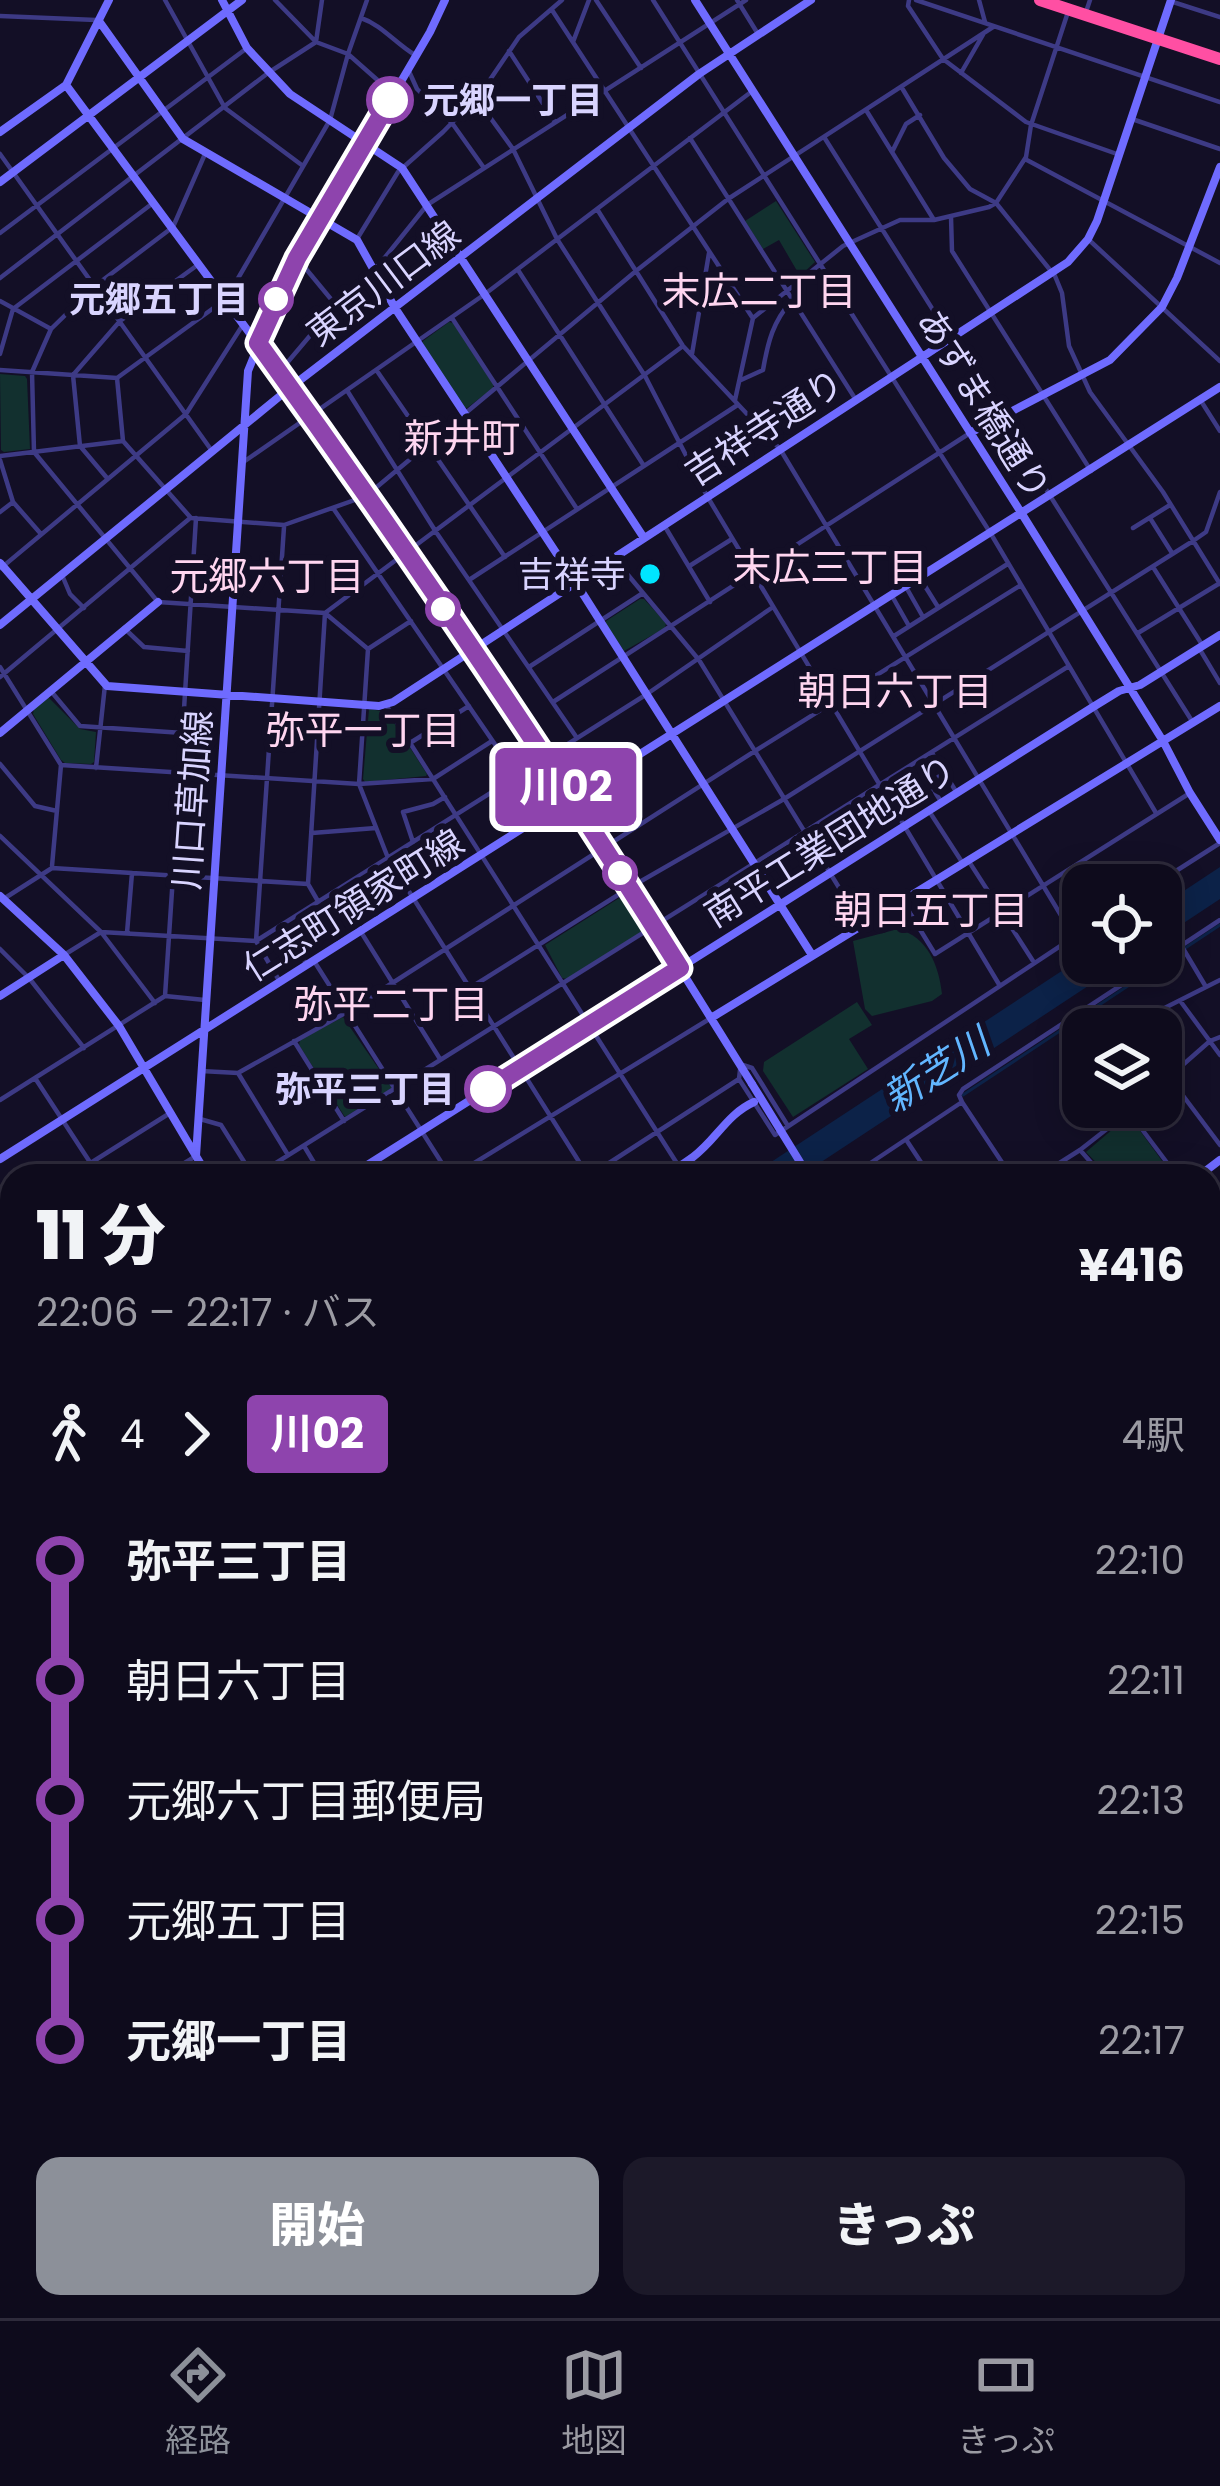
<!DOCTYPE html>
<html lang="ja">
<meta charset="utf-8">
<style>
body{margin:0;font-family:Poppins,"Noto Sans JP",sans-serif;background:#1c1929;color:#f1f3f6;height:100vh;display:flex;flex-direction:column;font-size:45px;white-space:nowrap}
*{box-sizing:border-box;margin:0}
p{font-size:39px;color:#9b9ba3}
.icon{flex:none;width:66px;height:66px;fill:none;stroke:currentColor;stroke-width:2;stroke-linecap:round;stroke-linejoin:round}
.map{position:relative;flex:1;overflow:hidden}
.details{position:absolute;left:0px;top:1164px;width:1221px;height:1155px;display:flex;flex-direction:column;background:#0e0b1c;border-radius:36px 36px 0 0;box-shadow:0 6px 30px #0003,0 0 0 3px #2e2b3b}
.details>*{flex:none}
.badge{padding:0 24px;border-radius:9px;font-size:42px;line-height:78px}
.controls{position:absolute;left:1062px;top:864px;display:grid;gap:24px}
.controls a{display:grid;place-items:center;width:120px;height:120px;border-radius:24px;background:#0e0b1c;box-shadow:0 6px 30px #0003,0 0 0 3px #2e2b3b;font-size:60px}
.map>.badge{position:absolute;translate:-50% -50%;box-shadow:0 0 0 6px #fff}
.legs{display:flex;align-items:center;gap:18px;height:132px;padding:0 36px;font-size:39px}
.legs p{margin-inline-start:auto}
.head{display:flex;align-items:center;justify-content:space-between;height:204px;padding:0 36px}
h1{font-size:66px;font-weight:800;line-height:90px}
.cta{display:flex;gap:24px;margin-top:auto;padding:24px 36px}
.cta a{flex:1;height:138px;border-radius:24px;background:#8c9099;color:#fff;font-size:48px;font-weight:800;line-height:138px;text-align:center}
.cta a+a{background:#1c1929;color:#f1f3f6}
ul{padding:0 36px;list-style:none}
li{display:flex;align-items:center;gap:42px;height:120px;font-size:45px}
li i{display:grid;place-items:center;width:18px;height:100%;margin:0 15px;background:currentColor}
li i::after{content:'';width:30px;height:30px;margin:-15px;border:9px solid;border-radius:50%;background:#0e0b1c}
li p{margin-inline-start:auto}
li:first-child i{background:linear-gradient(#0000 50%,currentColor 0)}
li:last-child i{background:linear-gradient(currentColor 50%,#0000 0)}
.tab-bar{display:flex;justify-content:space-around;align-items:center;height:168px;border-top:3px solid #2e2b3b;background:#0e0b1c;font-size:33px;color:#9b9ba3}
.tab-bar a{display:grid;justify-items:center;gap:6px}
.tab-bar .on{color:#8c9099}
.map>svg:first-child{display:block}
.green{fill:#12302f}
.water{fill:#0c2248}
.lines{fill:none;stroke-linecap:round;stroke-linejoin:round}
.stream{stroke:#0c2248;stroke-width:3}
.river{stroke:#0c2248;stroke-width:9}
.street{stroke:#3d3a85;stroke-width:4.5}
.secondary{stroke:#6f6bff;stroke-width:8}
.highway{stroke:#ff4fa3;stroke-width:12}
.secondary-bridge{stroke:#6f6bff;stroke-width:8}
.line-1-casing{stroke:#fff;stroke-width:27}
.line-1{stroke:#8e44ad;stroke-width:18}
.stop-1-dot{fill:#fff;stroke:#8e44ad;stroke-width:6}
.poi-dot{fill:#00e5ff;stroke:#130f26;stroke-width:4.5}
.labels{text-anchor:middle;stroke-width:12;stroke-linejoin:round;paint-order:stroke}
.stop-label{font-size:36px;font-weight:bold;fill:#d9d4ff;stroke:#130f26;text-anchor:end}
.street-label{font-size:36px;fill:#d9d4ff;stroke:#130f26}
.poi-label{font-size:36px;fill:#d9d4ff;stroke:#130f26;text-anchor:end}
.neighbourhood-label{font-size:39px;fill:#ffd6f0;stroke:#130f26}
.water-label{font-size:39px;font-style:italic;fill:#62b6ff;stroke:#130f26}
</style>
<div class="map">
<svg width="1220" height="2318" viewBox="0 0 1220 2318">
<rect width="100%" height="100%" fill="#130f26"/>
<path class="green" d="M776,201l39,61 -15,14 -21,-36 -16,9 -18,-28z
M449,322l4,1 40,61v4l-26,20 -4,-1 -41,-63 1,-3z
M0,374l25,2 2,3 3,70 -26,3 -3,-2z
M640,599h4l22,24 -1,5 -41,23 -18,-27v-3z
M48,697l32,32 16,3 -2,30 -3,2 -26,-1 -4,-3 -28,-46 1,-5z
M369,709l18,3 40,62 -1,2 -61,6 -2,-3z
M624,895h3l20,31 -2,4 -78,49 -5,-1 -17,-33z
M898,929c30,8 41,37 44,65l-10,7 -60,15 -7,-7 -12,-68z
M857,1002l15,23 -23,14 19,30 -75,48 -30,-46 1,-9z
M343,1017l49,71 -47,29 -46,-72 1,-5z
M1127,1117h3l43,59h-64l-23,-24z
M0,2214l12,1v92h224l-3,11h-233z"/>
<path class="water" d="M1220,867v32l-59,39v-32z
M1083,957v6h40l-323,213h-50z"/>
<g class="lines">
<path class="stream" d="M963,1095l257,-170"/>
<path class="river" d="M1209,1517l11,-12
M1209,1889l11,19"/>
<path class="street" d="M165,0l60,108 78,58
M275,0l41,42 32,12 43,38
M596,0l45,68
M653,0l338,534 165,279
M737,0l21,34
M909,0l-1,6 35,53 83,63 91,32
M916,0l304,102
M979,0l6,22
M1170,1l50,16
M1087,9l3,-9
M552,10l200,307
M0,16l96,4
M361,18c21,7 34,25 54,37
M573,42l16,-42
M509,51l46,71
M408,69l9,20 35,34 32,45
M961,73l23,-40
M902,88l42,70 26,31 26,14 59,73 7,17 7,53 21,46 73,100 57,92
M476,98l37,51 44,90 88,137 62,120 293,490
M866,110l68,110
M1132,119l88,30
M824,137l368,584
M690,138l166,262
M892,152l14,-28 14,-9
M0,154l212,297
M205,154l-32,73 -78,59 -44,43 -19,43 2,80 124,150 167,11 358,-267
M1025,159l195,104
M597,209l86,137 97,103 294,488
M951,217l1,34 139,220
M0,233l247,-185
M357,239l41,-67 45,-40 38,-39 38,-56 43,-37
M1088,239l132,122
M297,258l38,46
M518,270l126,196
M0,278l268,-205 48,-31 6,-42
M0,301l51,28
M452,318l125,191
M0,354l13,-45 140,-106
M692,354l17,-101
M0,370l117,8 109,-79 104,-179 18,-66 19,-54
M281,370l55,-65 38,-34 53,-66 319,-205
M377,371l128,186
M117,378l6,63 68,77 93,7 82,-29 270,-225 92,-72 265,-172
M741,380l22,-10c5,-29 10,-48 29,-70
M348,392l88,140 141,206
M735,400l18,-82 90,-72 57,-26h34l55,-13 7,-4 30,-46 5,-32 36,-110
M1201,401l19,30
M0,456l123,-15
M0,460l13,42 28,32
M242,463l243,-169 266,-202
M107,478l-27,-32 -7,-71 47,-54 79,-57
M333,508l183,267
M0,512l13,-10
M1150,518l22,35
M664,525l46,77
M1133,528l37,-23
M613,557l86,103 163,265
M691,565l41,-26
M1153,567l48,76
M1,568l185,-154 58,-91
M62,575l8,19 14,14
M920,578l18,29
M469,580l267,-174
M906,587l17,30
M892,596l17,30
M325,613l43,36 43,-28
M124,628l20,19 44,4
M1138,633l82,-50
M894,636l112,-71
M1199,648l21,35
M368,649l-9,135 29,74 200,318
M0,667l61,98 -9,101
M529,667l114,-74
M0,677l189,-158
M50,690l30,36 103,7
M553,702l417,-269
M386,705l292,460
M410,743l59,-37
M932,753l25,40
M0,764l35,42 22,5
M61,765l298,19 74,-5 59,-38
M96,768l9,-83
M180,773l16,-255
M942,803l-13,-20 15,-10
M929,811l33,51
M312,833l64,-5
M0,836l101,96 54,71
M413,842l-10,-30 30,-8 12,-7
M968,860l65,101
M1154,885l66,-42
M5,898l47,-30 256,16
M902,900l33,54 255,-161
M319,903l-11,-19 17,-271
M285,923c10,15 12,28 22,42
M361,932l79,127
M127,933l5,-60
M1181,945l25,42
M0,949l29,29 55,70
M64,955l37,-23 155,9 391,-247 126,-87
M1161,959l59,-39
M314,961l136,215
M280,982l-24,-41 28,-414
M470,988l159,-100 155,-89 409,-258 13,-9 14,-40
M165,996l8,-120
M1181,1002l39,53
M1074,1018l9,16
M1123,1029l97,-49
M294,1041l50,80
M743,1065l9,3 36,58
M740,1070l-1,9 36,56 308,-204
M201,1071l37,2 109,-61 408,-261 266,-166
M238,1073l50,82
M1169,1077l51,68
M35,1078l64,98
M1161,1084l49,-43 10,-4
M0,1100l165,-104 40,4
M962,1102l49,74
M1129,1112l48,64
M200,1119l21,6 32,51
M907,1141l23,35
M304,1146l18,30
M1080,1150l23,26
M70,1176l100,-63
M163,1176l33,-20
M255,1176l814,-510
M453,1176l258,-158
M589,1176l150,-97
M851,1176l111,-74 -3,-7 4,-6 192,-126
M1039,1176l41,-26 55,-43
M1209,1186l11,14
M0,1205l12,19
M0,1220l12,-7
M1209,1245l11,-9
M0,1277l12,-7
M0,1335l12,-7
M1212,1365l8,11
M0,1384l7,11
M1209,1432l11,-10
M1209,1471l11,3
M1209,1503l11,-11
M1209,1639l11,-45
M0,1648l12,2
M0,1668l12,-7
M0,1703l12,20
M0,1815l12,-2
M1209,1909l11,15
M1209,2089l11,1
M1209,2143l11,1
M1209,2224l11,1
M1209,2231l11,1
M1209,2292l11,3
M651,2307l8,11
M711,2307l8,11
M953,2307l49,11
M1033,2307l3,11
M831,2316l2,-9
M299,2318l3,-11
M381,2318l4,-11
M424,2318l3,-11
M475,2318l4,-11
M776,2318l15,-11
M910,2318l2,-11
M1152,2318l3,-11"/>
<path class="secondary" d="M222,0l25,48 43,46 112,74 242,370
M695,0l327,514 141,227 27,52 30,47
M99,21l84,118 174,101 38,68 181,275 236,372
M66,85l245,331 262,381 179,287
M0,132l66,-47 43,-85
M0,182l242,-182
M970,433l140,-73 52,-53 15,-29 43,-111
M0,563l107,123 272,20 14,-4 675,-440 20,-23 9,-18 74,-221
M0,625l291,-238 408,-313 112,-74
M0,733l158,-131
M0,896l64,59 55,71 77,130
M0,996l64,-41
M711,1018l509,-312
M0,1159l1220,-772
M208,1176l-12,-20 52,-785 37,-91 145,-248 15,-32
M350,1176l743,-469 26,-16 21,-6 80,-50
M669,1176c8,-10 15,-12 24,-19 23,-17 34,-43 61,-55
M1199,1176l21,-16
M1209,1301l11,-9
M1209,1367l11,-9
M0,1403l12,-12
M0,1749h12
M0,1861l12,-1
M1209,2004l11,1
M0,2056l12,1
M794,2307l8,11
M239,2318l3,-11
M246,2318l3,-11
M533,2318l3,-11
M972,2318l2,-11"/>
<path class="highway" d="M1040,0l180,59
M1209,1736l11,3
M1209,1747l11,3
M0,1761h12"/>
<path class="secondary-bridge" d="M752,1084l48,78"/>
</g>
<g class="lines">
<g class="line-1-casing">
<path id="line-1" d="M390,100l-93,158 -39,85c147,203 289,412 422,625l-192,121"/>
</g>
<use href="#line-1" class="line-1"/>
</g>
<g class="stop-1-dot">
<circle cx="390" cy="100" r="21"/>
<circle cx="276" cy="299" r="15"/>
<circle cx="443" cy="609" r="15"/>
<circle cx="620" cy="873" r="15"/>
<circle cx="488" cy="1089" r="21"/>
</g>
<circle class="poi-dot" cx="650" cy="574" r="12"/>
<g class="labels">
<g class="stop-label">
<text x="423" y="113" text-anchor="start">元郷一丁目</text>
<text x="249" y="312">元郷五丁目</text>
<text x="455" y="1102">弥平三丁目</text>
</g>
<g class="street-label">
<text transform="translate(383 283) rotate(-37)" y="13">東京川口線</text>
<text transform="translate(984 404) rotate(58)" y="13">あずま橋通り</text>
<text transform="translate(764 427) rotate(-33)" y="13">吉祥寺通り</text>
<text transform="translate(192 800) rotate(-86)" y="13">川口草加線</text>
<text transform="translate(830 841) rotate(-32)" y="13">南平工業団地通り</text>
<text transform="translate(353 905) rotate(-32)" y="13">仁志町領家町線</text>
</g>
<g class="poi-label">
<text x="626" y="587">吉祥寺</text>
</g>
<g class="neighbourhood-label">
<text x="759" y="305">末広二丁目</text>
<text x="462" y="452">新井町</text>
<text x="830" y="581">末広三丁目</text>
<text x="267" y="590">元郷六丁目</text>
<text x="895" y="705">朝日六丁目</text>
<text x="363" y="744">弥平一丁目</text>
<text x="931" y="924">朝日五丁目</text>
<text x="391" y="1018">弥平二丁目</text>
</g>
<g class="water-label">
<text transform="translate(936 1070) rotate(-33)" y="14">新芝川</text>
</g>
</g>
</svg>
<div class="controls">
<a><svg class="icon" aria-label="locate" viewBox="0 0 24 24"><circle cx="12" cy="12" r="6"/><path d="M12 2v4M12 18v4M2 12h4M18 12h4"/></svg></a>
<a><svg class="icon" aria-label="layers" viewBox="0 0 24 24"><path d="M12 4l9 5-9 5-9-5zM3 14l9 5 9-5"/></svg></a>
</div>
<b class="badge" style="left:566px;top:787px;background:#8e44ad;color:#fff">川02</b>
<section class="details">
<div class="head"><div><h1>11 分</h1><p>22:06 – 22:17 · バス</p></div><b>¥416</b></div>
<div class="legs"><svg class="icon" aria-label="walk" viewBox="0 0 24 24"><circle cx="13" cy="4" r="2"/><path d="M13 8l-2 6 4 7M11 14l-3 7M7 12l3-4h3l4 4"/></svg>4<svg class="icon" aria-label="forward" viewBox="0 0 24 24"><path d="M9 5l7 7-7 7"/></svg><b class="badge" style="background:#8e44ad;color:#fff">川02</b><p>4駅</p></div>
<ul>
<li><i style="color:#8e44ad"></i><b>弥平三丁目</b><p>22:10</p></li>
<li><i style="color:#8e44ad"></i><span>朝日六丁目</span><p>22:11</p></li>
<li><i style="color:#8e44ad"></i><span>元郷六丁目郵便局</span><p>22:13</p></li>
<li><i style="color:#8e44ad"></i><span>元郷五丁目</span><p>22:15</p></li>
<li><i style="color:#8e44ad"></i><b>元郷一丁目</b><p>22:17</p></li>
</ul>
<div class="cta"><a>開始</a><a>きっぷ</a></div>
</section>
</div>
<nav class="tab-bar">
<a class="on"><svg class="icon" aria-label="directions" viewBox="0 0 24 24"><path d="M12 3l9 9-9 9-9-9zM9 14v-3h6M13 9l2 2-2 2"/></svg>経路</a>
<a><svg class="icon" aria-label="map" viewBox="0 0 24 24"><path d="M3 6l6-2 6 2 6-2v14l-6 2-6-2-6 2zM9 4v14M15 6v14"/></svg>地図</a>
<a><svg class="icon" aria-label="tickets" viewBox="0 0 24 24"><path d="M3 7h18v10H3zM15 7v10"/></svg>きっぷ</a>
</nav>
